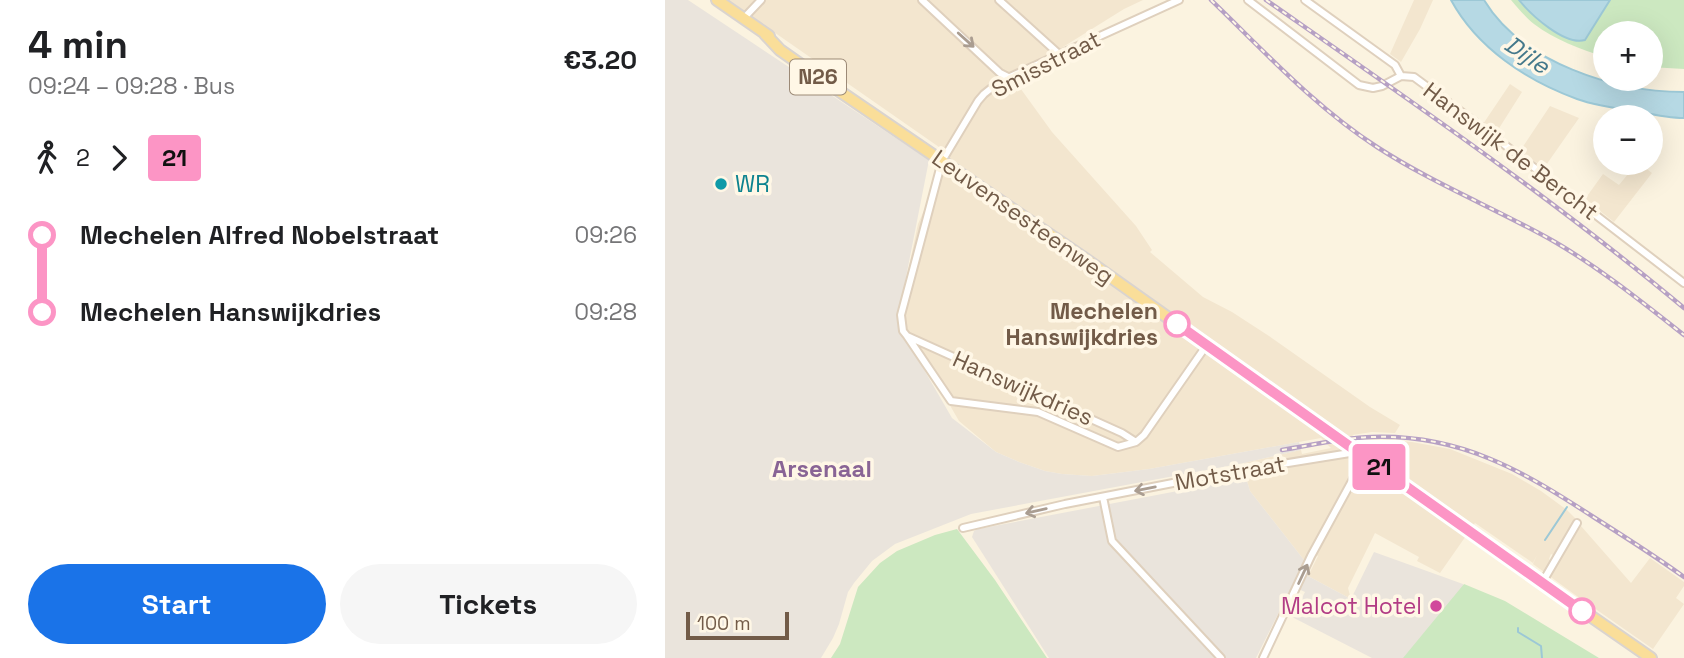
<!DOCTYPE html>
<meta charset="utf-8">
<style>
body{margin:0;font-family:"Space Grotesk",sans-serif;background:#f6f6f6;color:#202124;height:100vh;display:flex;flex-direction:column;font-size:26px;white-space:nowrap}
*{box-sizing:border-box;margin:0}
p{font-size:23px;color:#757577}
.icon{flex:none;width:38px;height:38px;fill:none;stroke:currentColor;stroke-width:2;stroke-linecap:round;stroke-linejoin:round}
.map{position:relative;flex:1;overflow:hidden}
.details{display:flex;flex-direction:column;background:#fff;width:665px}
.details>*{flex:none}
.badge{padding:0 14px;border-radius:5px;font-size:24px;line-height:46px}
.controls{position:absolute;left:928px;top:21px;display:grid;gap:14px}
.controls a{display:grid;place-items:center;width:70px;height:70px;border-radius:50%;background:#fff;box-shadow:0 7px 28px #0002;font-size:35px}
.scale{position:absolute;left:21px;bottom:18px;width:103px;box-sizing:border-box;padding-left:7px;border:4px solid #725b48;border-top:0;font-size:19px;line-height:24px;white-space:nowrap;color:#725b48;-webkit-text-stroke:5px #fff7e6;paint-order:stroke}
.map>.badge{position:absolute;translate:-50% -50%;box-shadow:0 0 0 4px #fff}
.legs{display:flex;align-items:center;gap:10px;height:77px;padding:0 28px;font-size:23px}
.legs p{margin-inline-start:auto}
.headline{display:flex;align-items:center;justify-content:space-between;height:119px;padding:0 28px}
h1{font-size:38px;font-weight:700;line-height:52px}
.primary-button{display:flex;gap:14px;margin-top:auto;padding:14px 28px}
.primary-button a{flex:1;height:80px;border-radius:42px;background:#1a73e8;color:#fff;font-size:28px;font-weight:700;line-height:80px;text-align:center}
.primary-button a+a{background:#f6f6f6;color:#202124}
ul{padding:0 28px;list-style:none}
li{display:flex;align-items:center;gap:24px;height:77px;font-size:26px}
li i{display:grid;place-items:center;width:10px;height:100%;margin:0 9px;background:currentColor}
li i::after{content:'';width:18px;height:18px;margin:-9px;border:5px solid;border-radius:50%;background:#fff}
li p{margin-inline-start:auto}
li:first-child i{background:linear-gradient(#0000 50%,currentColor 0)}
li:last-child i{background:linear-gradient(currentColor 50%,#0000 0)}
main{display:flex;flex:1;min-height:0}
.map>svg:first-child{display:block}
.residential{fill:#f3e6cf}
.industrial{fill:#eae4dc}
.green{fill:#cce8c0}
.water{fill:#b6d9e4;stroke:#9cc8d6;stroke-width:2}
.lines{fill:none;stroke-linecap:round;stroke-linejoin:round}
.stream{stroke:#9cc8d6;stroke-width:2}
.street-casing{stroke:#dfd0bd;stroke-width:10}
.primary-casing{stroke:#dad4cf;stroke-width:14}
.street{stroke:#fff;stroke-width:6}
.primary{stroke:#fade99;stroke-width:10}
.rail-casing{stroke:#b6a0c4;stroke-width:4.5}
.rail{stroke:#fff7e6;stroke-width:2;stroke-dasharray:5;stroke-linecap:butt}
.oneway{stroke:#aa9d91}
.line-1-casing{stroke:#fff;stroke-width:16}
.line-1{stroke:#fc95c5;stroke-width:10}
.culture-dot{fill:#0f9aa8;stroke:#fff7e6;stroke-width:2.5}
.stop-1-dot{fill:#fff;stroke:#fc95c5;stroke-width:3.5}
.hotel-dot{fill:#d1479c;stroke:#fff7e6;stroke-width:2.5}
.labels{text-anchor:middle;stroke-width:7;stroke-linejoin:round;paint-order:stroke}
.shield{fill:#fff7e6;stroke:#9c8a77;stroke-width:2}
.shield-label{font-size:21px;font-weight:bold;fill:#725b48}
.street-label{font-size:23px;fill:#725b48;stroke:#fff7e6}
.culture-label{font-size:23px;fill:#0d838f;stroke:#fff7e6;text-anchor:start}
.stop-label{font-size:23px;font-weight:bold;fill:#725b48;stroke:#fff7e6;text-anchor:end}
.hotel-label{font-size:23px;fill:#b23c85;stroke:#fff7e6;text-anchor:end}
.water-label{font-size:24px;font-style:italic;fill:#45798b;stroke:#fff7e6}
.neighbourhood-label{font-size:24px;font-weight:bold;fill:#896495;stroke:#fff7e6}
</style>
<main>
<section class="details">
<div class="headline"><div><h1>4 min</h1><p>09:24 – 09:28 · Bus</p></div><b>€3.20</b></div>
<div class="legs"><svg class="icon" aria-label="walk" viewBox="0 0 24 24"><circle cx="13" cy="4" r="2"/><path d="M13 8l-2 6 4 7M11 14l-3 7M7 12l3-4h3l4 4"/></svg>2<svg class="icon" aria-label="forward" viewBox="0 0 24 24"><path d="M9 5l7 7-7 7"/></svg><b class="badge" style="background:#fc95c5;color:#111">21</b></div>
<ul>
<li><i style="color:#fc95c5"></i><b>Mechelen Alfred Nobelstraat</b><p>09:26</p></li>
<li><i style="color:#fc95c5"></i><b>Mechelen Hanswijkdries</b><p>09:28</p></li>
</ul>
<div class="primary-button"><a>Start</a><a>Tickets</a></div>
</section>
<div class="map">
<svg width="1019" height="658" viewBox="0 0 1019 658">
<rect width="100%" height="100%" fill="#fbf3e0"/>
<path class="residential" d="M63,0h415l-19,9 -111,69 39,54 84,94 16,24 -2,2 53,45 29,15 37,24 101,71 30,18 -5,8 -23,-1 -20,3 10,7 23,-2 27,2 38,7 62,25 29,17 26,19 9,9 -10,13 -4,10 -1,-1 -8,14 -2,-1 -2,5 2,2 -6,11 5,4 31,-50 50,57 19,-25 34,24v4l-8,12 8,6 -31,45 -79,-55 -41,-30 4,-9 -4,8 -58,-40 -35,50 -23,-12 2,-4 -44,-24 -27,55 3,11 -43,-23 10,-20 -9,-5 -5,9 -54,-69 -4,-13 -2,-15 57,-13 1,4 29,-6 -10,-10 -172,31 -57,7 -30,-2 -17,-3 -26,-9 -23,-10 -37,-31 -55,-95 -3,-22 17,-80 31,-70z
M749,0h19l-13,29 -19,33 -11,-8z
M845,84l12,8 -26,41 -13,-9z
M885,106l29,12 -35,50 -24,-17z
M972,163h2l13,10 -38,49 -29,-23 18,-25 16,11z"/>
<path class="industrial" d="M0,0h23l241,160 -32,163 55,95 44,34 23,10 26,9 17,3 30,2 57,-7 150,-27 2,8 -57,13 -273,51 -76,30 -23,17 -18,22 -6,9 -9,32 -6,14 -12,20h-156z
M581,478l4,13 54,69 4,16 43,23 23,-47 89,32 5,39 -43,35h-53l-80,-41 13,-25 -13,-6 -36,72h-207l-77,-121 2,-6 4,-2z"/>
<path class="green" d="M846,0h173v69l-34,-2v-34h-45v24c-25,-8 -50,-17 -71,-33 -8,-6 -16,-16 -23,-24z
M292,529l38,51 52,78h-216l9,-14 18,-57 22,-24 17,-12 38,-16z
M799,584l41,17 94,57h-196z"/>
<path class="water" d="M786,0h33c38,63 131,92 200,92v26c-14,0 -29,-3 -43,-6 -21,-3 -45,-6 -64,-13 -50,-18 -100,-51 -126,-99z
M854,0h91l-25,40c-20,6 -54,-25 -66,-40z"/>
<g class="lines">
<path class="stream" d="M880,540l22,-33
M853,628v4l23,14 1,12"/>
<g class="street-casing">
<path id="street" d="M257,0l78,73 10,5
M334,0l61,55
M583,0l111,85 14,3 9,-2 19,-10 13,1 61,45 209,161
M640,0l90,65 6,11
M78,19l18,-19
M242,336l-4,-5 -2,-16 41,-154 36,-60 6,-7 15,-12 180,-82
M471,442l-18,5 -80,-35 -87,-11 -44,-65 215,97 14,9 8,-7 62,-89
M438,497l9,44 109,117
M298,528l102,-24 149,-29 142,-23
M877,583l35,-60
M598,658l48,-102 54,-99"/>
</g>
<g class="primary-casing">
<path id="primary" d="M52,0l52,36
M100,34l15,16 27,19 277,189 404,287 163,113"/>
</g>
<use href="#street" class="street"/>
<use href="#primary" class="primary"/>
<g class="rail-casing">
<path id="rail" d="M546,0c53,51 104,107 166,147 57,37 120,62 178,95 46,27 87,60 129,93
M601,0c142,99 285,197 418,308
M617,450c30,-5 60,-12 90,-13 89,-3 151,34 223,81 30,19 60,38 89,59"/>
</g>
<use href="#rail" class="rail"/>
</g>
<defs><path id="oneway-shaft" d="M-6 0H5M1.5-3L5.5 0L1.5 3" fill="none" stroke-width="1.6" stroke-linecap="round" stroke-linejoin="round" transform="scale(1.75)"/></defs>
<g class="oneway">
<use href="#oneway-shaft" transform="translate(301 40) rotate(42)"/>
<use href="#oneway-shaft" transform="translate(480 489) rotate(169)"/>
<use href="#oneway-shaft" transform="translate(371 511) rotate(167)"/>
<use href="#oneway-shaft" transform="translate(638 574) rotate(-65)"/>
</g>
<g class="lines">
<g class="line-1-casing">
<path id="line-1" d="M512,324l405,287"/>
</g>
<use href="#line-1" class="line-1"/>
</g>
<circle class="culture-dot" cx="56" cy="184" r="7"/>
<g class="stop-1-dot">
<circle cx="512" cy="324" r="12"/>
<circle cx="917" cy="611" r="12"/>
</g>
<circle class="hotel-dot" cx="771" cy="606" r="7"/>
<g class="labels">
<rect class="shield" x="125" y="59.5" width="56" height="35" rx="5"/>
<g class="shield-label">
<text x="153" y="84">N26</text>
</g>
<g class="street-label">
<text transform="translate(381 64) rotate(-27)" y="8">Smisstraat</text>
<text transform="translate(846 151) rotate(37)" y="8">Hanswijk de Bercht</text>
<text transform="translate(358 217) rotate(35)" y="8">Leuvensesteenweg</text>
<text transform="translate(358 388) rotate(24)" y="8">Hanswijkdries</text>
<text transform="translate(565 473) rotate(-10)" y="8">Motstraat</text>
</g>
<g class="culture-label">
<text x="70" y="192">WR</text>
</g>
<g class="stop-label">
<text x="493" y="319">Mechelen<tspan x="493" dy="26">Hanswijkdries</tspan></text>
</g>
<g class="hotel-label">
<text x="757" y="614">Malcot Hotel</text>
</g>
<g class="water-label">
<text transform="translate(862 55) rotate(34)" y="8">Dijle</text>
</g>
<g class="neighbourhood-label">
<text x="157" y="477">Arsenaal</text>
</g>
</g>
</svg>
<div class="controls">
<a>+</a>
<a>−</a>
</div>
<div class="scale">100 m</div>
<b class="badge" style="left:714px;top:467px;background:#fc95c5;color:#111">21</b>
</div>
</main>
